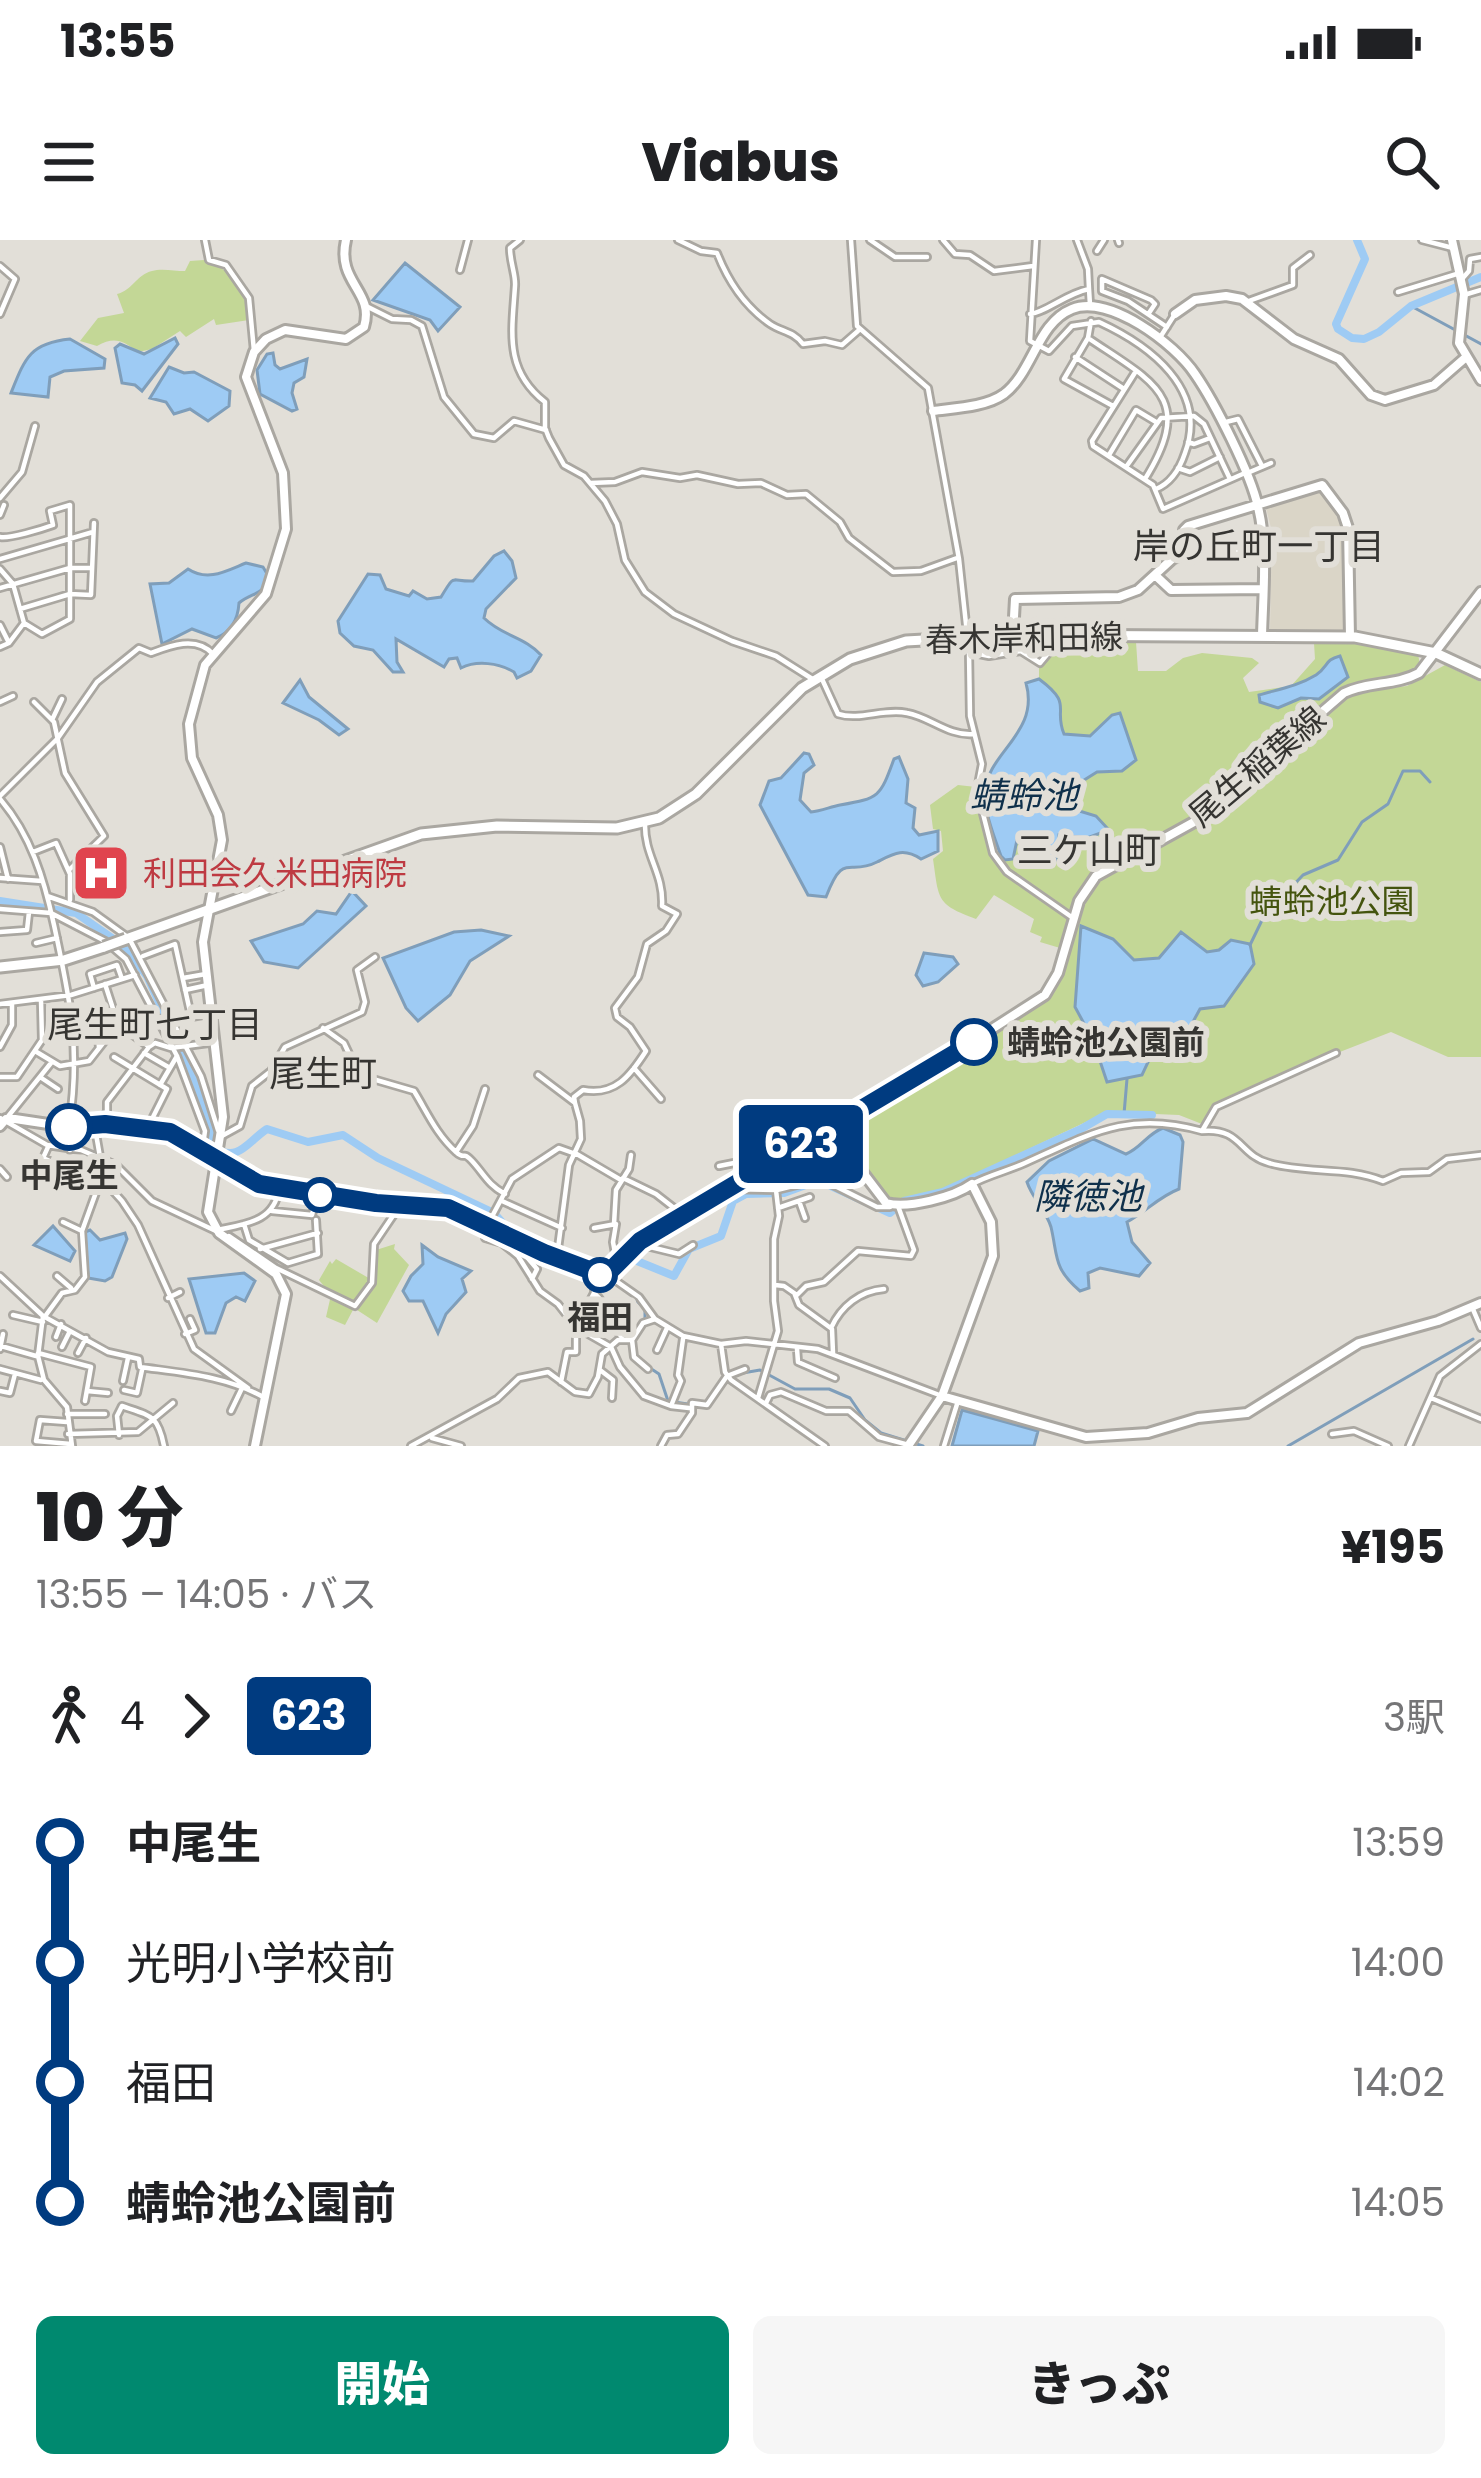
<!DOCTYPE html>
<html lang="ja">
<meta charset="utf-8">
<style>
body{margin:0;font-family:Poppins,"Noto Sans JP",sans-serif;background:#f6f6f6;color:#202124;height:100vh;display:flex;flex-direction:column;font-size:45px;white-space:nowrap}
*{box-sizing:border-box;margin:0}
p{font-size:39px;color:#757577}
.icon{flex:none;width:66px;height:66px;fill:none;stroke:currentColor;stroke-width:2;stroke-linecap:round;stroke-linejoin:round}
.map{position:relative;height:1206px;overflow:hidden}
.details{display:flex;flex-direction:column;background:#fff;flex:1}
.details>*{flex:none}
.badge{padding:0 24px;border-radius:9px;font-size:42px;line-height:78px}
.map>.badge{position:absolute;translate:-50% -50%;box-shadow:0 0 0 6px #fff}
.legs{display:flex;align-items:center;gap:18px;height:132px;padding:0 36px;font-size:39px}
.legs p{margin-inline-start:auto}
.summary{display:flex;align-items:center;justify-content:space-between;height:204px;padding:0 36px}
h1{font-size:66px;font-weight:800;line-height:90px}
.primary-button{display:flex;gap:24px;margin-top:auto;padding:24px 36px}
.primary-button a{flex:1;height:138px;border-radius:18px;background:#00896f;color:#fff;font-size:48px;font-weight:800;line-height:138px;text-align:center}
.primary-button a+a{background:#f6f6f6;color:#202124}
ul{padding:0 36px;list-style:none}
li{display:flex;align-items:center;gap:42px;height:120px;font-size:45px}
li i{display:grid;place-items:center;width:18px;height:100%;margin:0 15px;background:currentColor}
li i::after{content:'';width:30px;height:30px;margin:-15px;border:9px solid;border-radius:50%;background:#fff}
li p{margin-inline-start:auto}
li:first-child i{background:linear-gradient(#0000 50%,currentColor 0)}
li:last-child i{background:linear-gradient(currentColor 50%,#0000 0)}
.status{display:flex;justify-content:space-between;align-items:center;height:84px;padding:0 60px;background:#fff;direction:ltr}
.status svg{height:33px;fill:currentColor}
header{display:flex;justify-content:space-between;align-items:center;height:156px;padding:0 36px;background:#fff;font-size:54px;font-weight:800}
.map>svg:first-child{display:block}
.built{fill:#dad5c7}
.green{fill:#c3d796}
.water{fill:#9ecbf4;stroke:#7f9eba;stroke-width:3}
.lines{fill:none;stroke-linecap:round;stroke-linejoin:round}
.stream{stroke:#7f9eba;stroke-width:3}
.river{stroke:#9ecbf4;stroke-width:8}
.minor-casing{stroke:#aaa7a1;stroke-width:10}
.tertiary-casing{stroke:#aaa7a1;stroke-width:14}
.secondary-casing{stroke:#aaa7a1;stroke-width:15}
.minor{stroke:#fff;stroke-width:4.5}
.tertiary{stroke:#fff;stroke-width:8}
.secondary{stroke:#fff;stroke-width:9}
.secondary-bridge-casing{stroke:#aaa7a1;stroke-width:15;stroke-linecap:butt}
.secondary-bridge{stroke:#fff;stroke-width:9}
.line-1-casing{stroke:#fff;stroke-width:27}
.line-1{stroke:#003b80;stroke-width:18}
.stop-1-dot{fill:#fff;stroke:#003b80;stroke-width:6}
.labels{text-anchor:middle;stroke-width:12;stroke-linejoin:round;paint-order:stroke}
.street-label{font-size:33px;fill:#363532;stroke:#e2dfd8}
.health-label{font-size:33px;fill:#be3a42;stroke:#e2dfd8;text-anchor:start}
.park-label{font-size:33px;fill:#44540e;stroke:#e2dfd8}
.stop-label{font-size:33px;font-weight:bold;fill:#363532;stroke:#e2dfd8}
.neighbourhood-label{font-size:36px;fill:#363532;stroke:#e2dfd8}
.water-label{font-size:36px;font-style:italic;fill:#0f304b;stroke:#e2dfd8}
</style>
<div class="status"><b>13:55</b><svg viewBox="0 0 49 12"><path d="M0 12V9h3v3zM5 12V6h3v6zM10 12V3h3v9zM15 12V0h3v12zM26 1h20v11H26zM47 4h2v5h-2z"/></svg></div>
<header><svg class="icon" aria-label="menu" viewBox="0 0 24 24"><path d="M4 6h16M4 12h16M4 18h16"/></svg>Viabus<svg class="icon" aria-label="search" viewBox="0 0 24 24"><circle cx="10" cy="10" r="6"/><path d="M15 15l6 6"/></svg></header>
<div class="map">
<svg width="1481" height="1206" viewBox="0 0 1481 1206">
<rect width="100%" height="100%" fill="#e2dfd8"/>
<path class="built" d="M1319,250l19,20 8,23v99l-76,-1 2,-99 -6,-24z"/>
<path class="green" d="M204,20c25,6 44,34 45,60l-33,5 -2,-6 -28,18 -6,-6 -28,18 -14,3c-15,-11 -23,-16 -41,-6l-17,-5 18,-23 26,-5 -7,-19c16,-4 19,-19 35,-23 9,-3 23,0 33,0l5,-10z
M1053,402h83l2,29h28l17,-13 19,-5 50,5 7,5 -16,15 6,14 42,-6 24,-27 -1,-16 44,1 60,10 2,11 -17,11 -46,6 -22,11 -46,44 -99,82 -98,52 -16,24 -16,53 -20,-6 2,-5 -12,-5 4,-13 -40,-24 -18,24c-40,-15 -37,-19 -43,-60l10,-8 -2,-20 -8,-2 -3,-24 28,-20 27,3 12,65 19,-8 1,-5 45,-34 9,-18 10,-6 16,-10 28,-3 10,-7 -15,-49 -8,2 -22,21 -26,-2c-11,-27 11,-28 -25,-55v-13l11,-11z
M1445,425l36,17v375h-33l-57,-25 -138,54 -39,20 -12,18 -23,-9 -72,-3 -165,78 -44,13 -14,-5 -50,-68 214,-130 13,-20 23,-77 14,-22 104,-58 147,-126 14,-6 44,-5z
M395,1004l-1,5 15,16 -32,58 -23,-15 -9,17 -19,-8 5,-22 -12,-15 11,-19 2,3 4,-5 36,21 4,-30z"/>
<path class="water" d="M405,23l55,44 -22,24 -8,-11 -57,-20z
M175,98l3,6 -36,47 -7,-6 -13,-2 -7,-35 5,-4 24,10z
M70,99l35,20 -1,9 -40,3 -14,6 -2,20 -37,-4c14,-35 19,-50 59,-54z
M273,113l2,12 5,4 27,-10 -3,18 -10,6 -2,10 5,16 -5,2 -32,-17 -3,-24 10,-16z
M169,127l15,6 10,-1 36,19 -1,15 -21,15 -18,-12 -16,5 -8,-12 -16,-4z
M504,311l8,10 4,17 -30,31 -2,9c18,18 41,19 57,37l-10,16 -14,7 -3,-6c-15,-9 -37,-12 -53,-4l-4,-10 -8,1 -5,8 -48,-28 1,23 6,10h-10l-20,-22 -19,-4 -14,-13 -2,-12 30,-47 12,1 6,14 23,7 4,-5 14,8 14,-2c15,-25 9,-15 32,-16l21,-25z
M246,323l17,4 6,10c-5,19 -17,15 -30,26 -1,16 -8,29 -23,35l-24,-9 -30,15 -12,-60 19,-1 19,-14c20,13 38,2 58,-6z
M1340,416l8,21 -29,22 -18,-1 -23,10 -18,-6 -1,-7c21,-6 39,-9 57,-20 13,-9 8,-15 24,-19z
M1039,439c35,26 14,28 25,55l26,2 22,-21 8,-2 16,47 -14,11 -25,1 -16,10 -10,6 -8,18 33,10 13,14 -22,8 -28,-3 -3,25 -5,3 -24,-28 -10,5 -4,19 -8,1 -4,-4c-6,-17 -18,-47 -16,-65 3,-39 55,-58 41,-108z
M300,440l9,17 39,32 -9,6 -20,-15 -36,-17z
M804,513l5,1 5,11 -10,8 -4,27 11,12c10,-1 19,-5 29,-7 40,-7 40,-8 54,-46l5,-2 9,22 -2,24 9,5 -2,20 6,7 19,-4v20l-17,8c-18,-12 -28,-5 -44,3 -29,15 -33,-12 -51,35l-18,-2 -48,-90 9,-24 12,-3z
M352,651l14,15 -68,62 -34,-6 -13,-21 52,-17 14,-13 19,3z
M1081,686l32,13 21,21 25,-2 22,-26 26,20 12,-2 12,-10 19,4 4,20 -30,42 -24,3 -11,20 -17,8 -20,-9 -14,2 -3,10 15,18 -8,17 -35,7 -14,-42 -18,-33z
M481,690l28,6 -39,25 -20,34 -32,26 -12,-13 -23,-50 71,-26z
M924,713l29,4 5,7 -20,18 -15,4 -7,-11z
M1163,888l17,7 3,7 -4,47c-21,8 -33,23 -52,33l5,20 18,21 -11,13 -39,-8 -12,5 1,15 -9,3c-27,-23 -22,-34 -29,-64 -4,-15 -19,-29 -24,-45l22,-21 44,-22 33,15c15,-6 21,-20 37,-26z
M53,986l22,25 -5,10 -36,-16z
M90,990l10,10 25,-7 2,6 -15,38 -7,4 -17,-3 -3,-46z
M422,1005l16,12 33,14 -9,8 4,13 -20,22 -8,19 -15,-32h-14l-6,-10 8,-15 12,-12z
M244,1033l11,8 -10,20 -9,-4 -10,6 -11,30h-9l-17,-54z
M962,1170l76,21 -4,15h-82z"/>
<g class="lines">
<path class="stream" d="M1411,66l70,38
M1250,705l14,-29 39,-41 35,-15 24,-38 26,-18 15,-33h17l10,11
M1124,874l3,-35
M630,1054l15,15v11
M650,1128l9,6 9,27 39,6
M737,1134l23,-4 35,19h34l21,9 15,22 16,13 42,13
M1288,1206l185,-107"/>
<path class="river" d="M1357,0l8,19 -29,65 2,5 14,9 12,1 15,-7 32,-26 70,-29
M0,661l76,12 49,34 22,29 48,105 19,66c24,17 34,-6 53,-18l41,13 35,-7 35,23 116,55 13,15 22,13
M831,946l59,27 14,-12 39,-9 138,-63 26,-15 45,1
M623,1021l4,-4 47,19 15,-27 32,-13 12,-35 13,-7 38,-1 27,-10"/>
<g class="minor-casing">
<path id="minor" d="M205,0l4,20 17,5 23,33 5,53
M520,0l-10,8c0,15 6,27 5,38 -3,46 -11,84 30,116v26l4,10 15,27 20,11 21,25 12,23 8,36 20,32 29,22 58,27 44,15 38,24
M678,0l23,11 16,2c11,28 27,53 53,71 12,8 23,7 33,20l22,-3 17,4 16,-14
M851,0l6,86 71,62 31,171 10,93 1,64 12,48 -5,26 16,63 14,19 66,46
M870,0l25,17h32
M943,0l12,14 15,1 24,16 39,-5
M1036,0l-6,101 19,10 23,-25 27,-4c50,23 110,67 86,131 -5,15 -14,30 -29,36
M1077,0l11,29 1,20
M1118,0l1,3
M1422,0l31,8
M1097,11l7,-11
M0,26l15,13 -15,35
M460,30l8,-30
M1462,39l7,-8 1,-12 11,-2
M1398,52l62,-19
M1464,55l17,-5
M1246,62l47,-17v-17l17,-13
M366,66l26,13 19,1 11,6 22,71 30,37 20,4 20,-17 32,9
M1149,73l6,-9 -4,-4 -49,-21v12l26,10 39,26
M1030,74c15,-1 35,-20 59,-25l1,16
M1091,81l-3,17 -24,41 49,27
M1088,98c65,44 108,59 57,141
M1159,99l16,-25
M1075,117l49,32
M1136,131l-44,70 1,5 60,39 10,24 82,-36
M1226,182l12,-3 24,47
M1188,202l6,2 16,-6
M1109,215l27,-45 20,12
M1126,227l35,-49 33,-2 10,8 26,55
M1178,228l12,4 30,-15
M1245,234l26,-11
M591,243l24,-1 27,-10 38,6 17,-3 41,9 23,-1 26,12 19,-1 34,28 9,16 44,34 28,-1 36,-13
M0,258l22,-26 13,-46
M0,275l4,-10
M0,297c9,2 42,-8 53,-12l-3,-14 20,-6v114l-28,15 -18,-11 -11,-39 -13,-15
M0,319l93,-27
M0,348l70,-20h21
M20,369l50,-15 21,1 3,-72
M0,385l8,16
M0,407l9,-4 15,-20
M969,412l20,4 32,-5 19,12 10,-12 2,-15
M822,439l16,35c22,7 46,-6 69,-1 23,4 41,23 66,21
M0,462l13,-6
M34,462l20,20 11,51 39,63 -35,34
M52,480l10,-21
M0,556l58,-58 39,-56 42,-34 12,5c18,-7 45,-18 62,1
M0,559c31,36 44,80 54,126 16,74 27,123 15,201
M0,607l8,32
M33,612l23,-9 14,31v26
M0,638l42,3
M47,656l46,16 36,26 72,138 17,54
M0,669l51,4 54,28 21,18 51,97 28,75 -1,7 -11,4
M0,692l27,-2 2,-18
M36,703l21,-5
M143,716l32,-12 16,72
M183,738l23,-4
M105,744l13,40 30,22
M94,748l-4,-14 27,-9 5,14
M185,750l23,-5
M0,764l71,-9 64,-20
M173,780l36,-6
M323,788l21,15 15,32 55,16c13,21 22,43 42,61 10,9 6,-2 16,9 12,13 16,24 33,33
M0,807l12,-22v-21
M99,808l-2,-29 18,-7
M35,811l25,15 29,-5 29,-37
M144,813l26,15
M114,817l53,32 -19,38
M634,828l27,31
M538,835l37,28 5,18 1,18 -12,26 -12,91
M0,837h17l25,-37 -1,-40
M40,837l18,12
M160,845l17,-29
M575,863l-1,-6 9,-7c32,6 47,-14 63,-39l-16,-24 -13,-10 -2,-9 23,-31 9,-33 19,-13 11,-17 -15,-8c2,-33 -18,-50 -17,-83
M0,878l47,27 34,5 35,15 36,36 66,31
M6,879l45,-56
M1202,891c39,-4 38,25 67,32 39,11 77,3 114,18l18,-8 28,-1 18,-13 34,-4
M220,897l20,-11 12,-40 19,-15 14,-24 77,-35 3,-10 -8,-32 18,-13
M48,907l-5,11 34,15 17,14 18,3 10,11 16,24 56,124 54,39
M70,910l1,-11 9,-9
M456,912l17,-26 12,-37
M575,913l46,27
M100,917l-4,-23 11,-23v-9l42,-55 6,-4 16,5 45,-6
M774,920l3,30
M769,924v-20l13,-2 7,-35
M719,926l30,-6 15,6
M0,929l7,8
M623,938l33,16 27,21
M972,944c17,-9 35,-13 53,-21 65,-29 104,-53 177,-32l14,-24 120,-54
M726,949l51,1 44,-11 56,28h13
M502,961l60,27
M799,961l6,17
M778,968l32,-11
M272,971l40,4 5,-20
M63,982l19,9
M244,984l5,16 39,23 30,-9 -2,-34
M488,984l24,-45 47,-31 14,5
M614,984l2,-34 13,-21 2,-14
M493,987l-8,11 17,5 16,13 22,35 18,13 18,23 35,20 9,20 24,29 27,10 18,2
M594,988l22,-4 -3,18 4,22
M217,990c28,-6 58,-8 62,-42
M229,996l47,32 79,38 17,-23 2,-39 25,-37
M638,1004l41,10 14,-9
M530,1007l-4,9 11,13 -5,10
M260,1009l58,-16
M608,1034l32,-33 311,-186
M0,1036l43,40 -5,40 6,24 23,27 5,39
M57,1036l14,12
M609,1036l30,21 16,22 28,17 38,8 25,-3 72,8 124,47
M775,1045l9,1 13,9 9,-9 18,-4 34,-31 53,5 3,-6 -16,-44
M594,1053c15,12 14,31 28,44
M795,1055l4,10 33,24 1,24
M168,1058l12,-6
M1472,1067l9,21
M13,1075l30,7
M46,1075l16,-22 13,-3 10,-13 -3,-46 25,-69
M43,1076l65,36 31,7 1,8c43,6 87,9 125,31
M580,1076l29,3
M831,1088c10,-22 29,-37 53,-39
M185,1094l10,-4 -5,-11
M56,1097l5,-13
M632,1100l2,17 14,12
M721,1104l4,28 6,8 94,66
M1,1106l35,10
M62,1107l8,-16
M0,1109l3,-15
M797,1109l1,13 37,16
M657,1110l10,-22
M38,1113l53,14 -6,34
M78,1113l8,-15
M0,1129l41,11
M600,1130l13,10 -1,18
M123,1141l5,-23
M561,1142l6,-30h9v-25l18,-34 1,-19
M124,1150l13,3 5,-23
M0,1151l10,2 5,-19
M87,1151l21,2
M758,1158l20,-67 -4,-30v-62l5,-23 -3,-26
M1431,1158l50,21
M766,1163l4,-8 11,-3 45,19h23l30,26 26,7
M671,1166l10,-25 -3,-6 5,-36
M231,1171l12,-25
M67,1174h38
M67,1182l-27,-2 -4,21 35,3
M68,1194l70,-2 35,-29
M1332,1194l22,-3 34,15
M119,1195l-2,-19 5,-10c29,10 36,9 42,40
M432,1198l29,8
M411,1206l86,-47 22,-21 29,-6 27,20 14,2 9,-17 4,-23 16,-14h14l11,-17 12,-4
M661,1206l6,-11 11,-1 14,-21v-10l15,2 20,-29 18,-7
M944,1206l14,-45
M1409,1206l31,-70 41,-32"/>
</g>
<g class="tertiary-casing">
<path id="tertiary" d="M1452,0l12,54 -5,49 22,37
M1175,74l20,-14 31,-4 16,3 52,40 45,20 32,36 14,5 49,-15 31,-27
M933,171c22,-3 53,-4 71,-17 29,-22 33,-71 68,-85 37,-15 103,35 123,65 20,29 56,100 63,133 10,41 5,87 4,129
M1191,310l-7,-20 4,-4 134,-41 21,28 5,15 2,109
M1156,336l15,14 92,-1
M1013,395l2,-36 104,-2 19,-7 34,-31 19,-9 71,1
M953,814l92,-59 13,-22 21,-72 17,-25 98,-54 150,-129c25,-12 51,-7 75,-20l62,-81
M0,886l6,-7h9l60,9 30,-4 58,6 30,12 66,42 117,19 72,4 135,63 25,4
M829,888l57,75c22,6 68,-6 86,-19l19,38 2,34 -51,140 -34,50
M942,1156l144,41 62,-4 50,-15 49,-5 112,-70 79,-22 43,-18
M255,1206l31,-152 -10,-20 -57,-41 -11,-21 15,-95 -20,-175 19,-102 -4,-25 -26,-57 -3,-34 16,-59 61,-71 20,-65 -3,-56 -37,-96 8,-25 12,-13 19,-9 61,9 18,-12c11,-36 -28,-44 -18,-87"/>
</g>
<g class="secondary-casing">
<path id="secondary" d="M126,699l295,-105 76,-8 120,2 42,-10 37,-24 106,-106 48,-29 56,-18 107,-6 342,2 81,16 45,21
M0,727l64,-7 40,-13"/>
</g>
<use href="#minor" class="minor"/>
<use href="#tertiary" class="tertiary"/>
<use href="#secondary" class="secondary"/>
<g class="secondary-bridge-casing">
<path id="secondary-bridge" d="M104,707l22,-8"/>
</g>
<use href="#secondary-bridge" class="secondary-bridge"/>
</g>
<g class="lines">
<g class="line-1-casing">
<path id="line-1" d="M69,887l36,-3 65,8 89,52 117,19 72,5 96,45 61,23 35,-35 334,-199"/>
</g>
<use href="#line-1" class="line-1"/>
</g>
<defs>
<g id="hospital-square" transform="scale(3)"><rect x="-9" y="-9" width="18" height="18" rx="4" fill="#e0444e" stroke="#e2dfd8"/><path d="M-5-5h3v3.5h4V-5h3V5h-3V1.5h-4V5h-3Z" fill="#fff"/></g>
</defs>
<g fill-rule="evenodd">
<use href="#hospital-square" x="101" y="633"/>
</g>
<g class="stop-1-dot">
<circle cx="974" cy="802" r="21"/>
<circle cx="69" cy="887" r="21"/>
<circle cx="320" cy="955" r="15"/>
<circle cx="600" cy="1035" r="15"/>
</g>
<g class="labels">
<g class="street-label">
<text transform="translate(1024 398) rotate(-1)" y="12">春木岸和田線</text>
<text transform="translate(1257 526) rotate(-40)" y="12">尾生稲葉線</text>
</g>
<g class="health-label">
<text x="143" y="645">利田会久米田病院</text>
</g>
<g class="park-label">
<text x="1332" y="673">蜻蛉池公園</text>
</g>
<g class="stop-label">
<text x="1007" y="814" text-anchor="start">蜻蛉池公園前</text>
<text x="69" y="947">中尾生</text>
<text x="600" y="1089">福田</text>
</g>
<g class="neighbourhood-label">
<text x="1259" y="319">岸の丘町一丁目</text>
<text x="1089" y="623">三ケ山町</text>
<text x="155" y="797">尾生町七丁目</text>
<text x="323" y="846">尾生町</text>
</g>
<g class="water-label">
<text x="1024" y="568">蜻蛉池</text>
<text x="1088" y="969">隣徳池</text>
</g>
</g>
</svg>
<b class="badge" style="left:801px;top:904px;background:#003b80;color:#fff">623</b>
</div>
<section class="details">
<div class="summary"><div><h1>10 分</h1><p>13:55 – 14:05 · バス</p></div><b>¥195</b></div>
<div class="legs"><svg class="icon" aria-label="walk" viewBox="0 0 24 24"><circle cx="13" cy="4" r="2"/><path d="M13 8l-2 6 4 7M11 14l-3 7M7 12l3-4h3l4 4"/></svg>4<svg class="icon" aria-label="forward" viewBox="0 0 24 24"><path d="M9 5l7 7-7 7"/></svg><b class="badge" style="background:#003b80;color:#fff">623</b><p>3駅</p></div>
<ul>
<li><i style="color:#003b80"></i><b>中尾生</b><p>13:59</p></li>
<li><i style="color:#003b80"></i><span>光明小学校前</span><p>14:00</p></li>
<li><i style="color:#003b80"></i><span>福田</span><p>14:02</p></li>
<li><i style="color:#003b80"></i><b>蜻蛉池公園前</b><p>14:05</p></li>
</ul>
<div class="primary-button"><a>開始</a><a>きっぷ</a></div>
</section>
